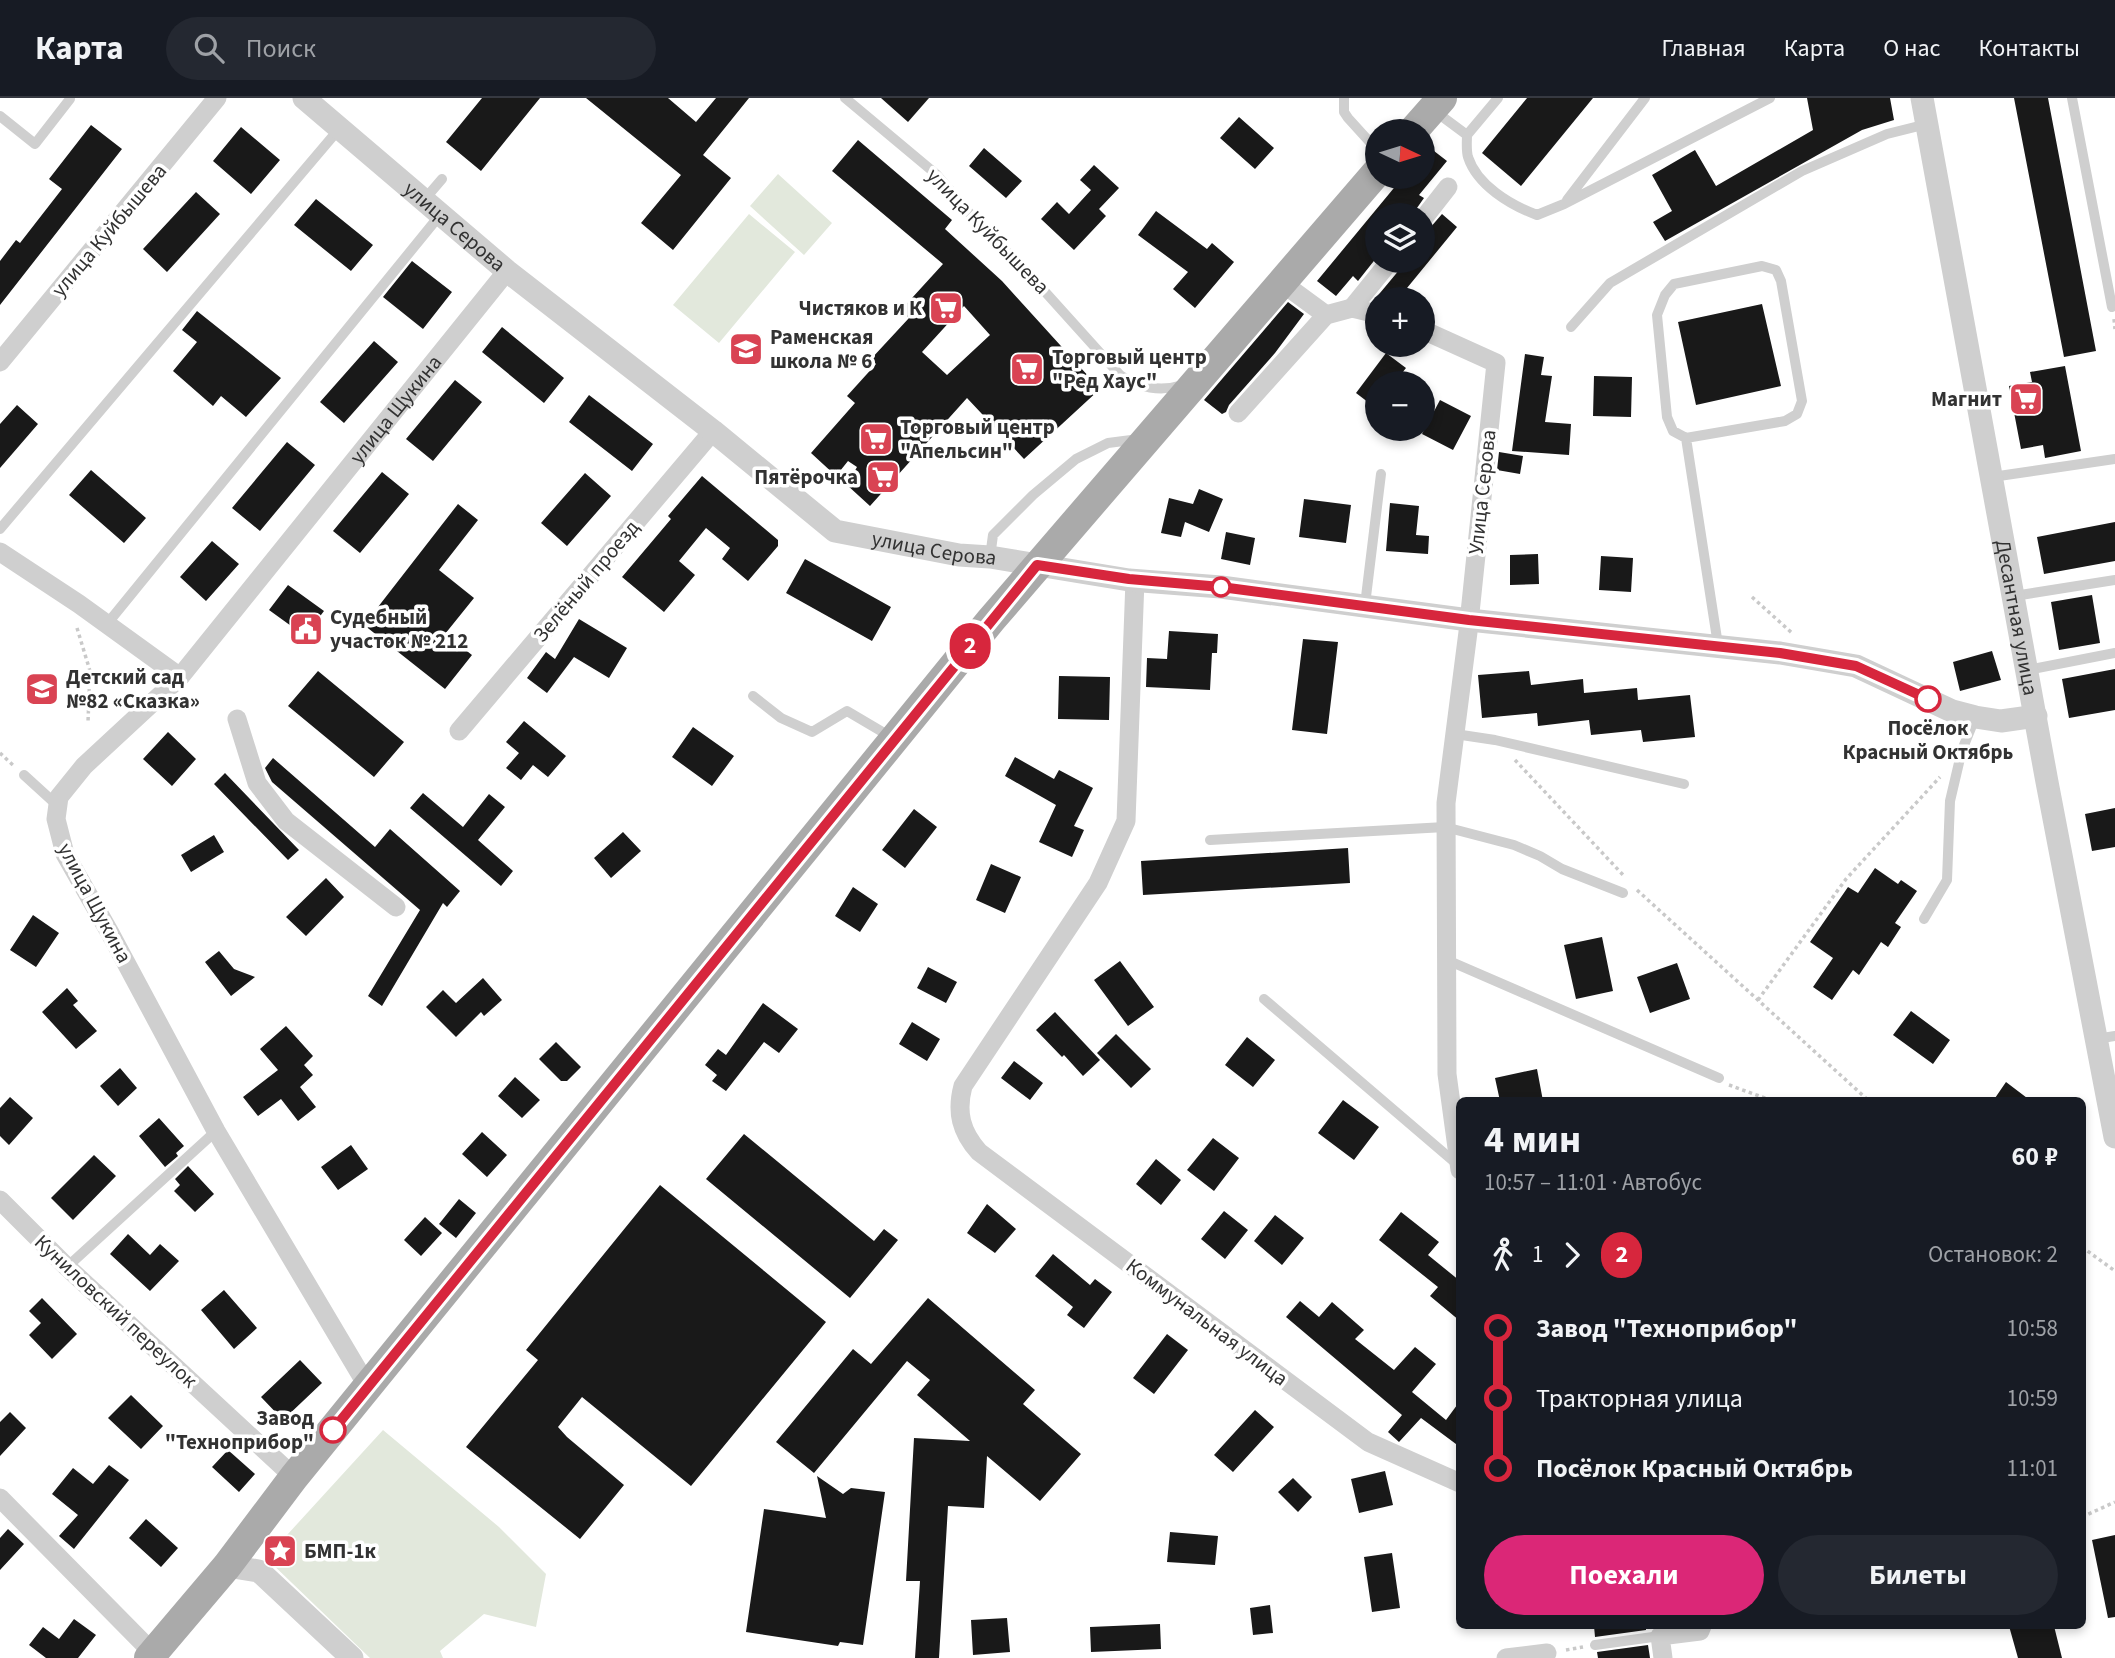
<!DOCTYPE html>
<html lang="ru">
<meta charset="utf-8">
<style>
body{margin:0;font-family:"Source Sans 3",sans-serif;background:#242831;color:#f1f3f6;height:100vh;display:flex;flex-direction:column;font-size:26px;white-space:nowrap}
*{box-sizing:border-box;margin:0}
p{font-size:23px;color:#9ea1a6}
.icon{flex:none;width:38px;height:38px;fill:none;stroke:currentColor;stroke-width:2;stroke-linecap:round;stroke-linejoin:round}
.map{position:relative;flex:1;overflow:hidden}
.details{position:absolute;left:1456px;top:999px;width:630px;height:532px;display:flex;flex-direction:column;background:#171b24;border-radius:10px;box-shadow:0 4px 10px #0003}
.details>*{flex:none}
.badge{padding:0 14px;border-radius:23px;font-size:24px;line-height:46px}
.needle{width:46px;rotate:94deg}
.tools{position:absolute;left:1365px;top:21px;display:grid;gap:14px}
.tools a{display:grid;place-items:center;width:70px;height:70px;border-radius:50%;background:#171b24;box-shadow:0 4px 10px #0003;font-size:35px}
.map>.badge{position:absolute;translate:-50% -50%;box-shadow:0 0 0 4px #fff}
.legs{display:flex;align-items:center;gap:10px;height:77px;padding:0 28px;font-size:23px}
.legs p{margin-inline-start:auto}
.head{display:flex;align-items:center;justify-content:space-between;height:119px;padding:0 28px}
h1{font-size:38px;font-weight:700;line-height:52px}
.button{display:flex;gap:14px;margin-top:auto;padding:14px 28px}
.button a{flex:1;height:80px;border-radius:42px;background:#db2777;color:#fff;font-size:28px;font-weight:700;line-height:80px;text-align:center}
.button a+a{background:#242831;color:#f1f3f6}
ul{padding:0 28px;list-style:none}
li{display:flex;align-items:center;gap:24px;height:70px;font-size:26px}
li i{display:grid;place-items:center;width:10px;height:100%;margin:0 9px;background:currentColor}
li i::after{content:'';width:18px;height:18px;margin:-9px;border:5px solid;border-radius:50%;background:#171b24}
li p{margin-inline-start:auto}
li:first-child i{background:linear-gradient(#0000 50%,currentColor 0)}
li:last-child i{background:linear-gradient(currentColor 50%,#0000 0)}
header{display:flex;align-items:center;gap:42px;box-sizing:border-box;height:98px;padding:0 35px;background:#171b24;border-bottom:2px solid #363941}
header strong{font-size:33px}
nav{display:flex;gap:38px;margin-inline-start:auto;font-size:24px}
.search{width:490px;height:63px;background:#242831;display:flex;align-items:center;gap:18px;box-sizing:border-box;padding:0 24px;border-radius:38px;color:#9ea1a6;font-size:26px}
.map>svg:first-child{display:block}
.green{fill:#e2e8dc}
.building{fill:#191919;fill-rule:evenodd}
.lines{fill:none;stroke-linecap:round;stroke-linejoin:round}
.path{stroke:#c9c9c9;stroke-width:3.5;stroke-dasharray:3.5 3.5;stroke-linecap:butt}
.service{stroke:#cfcfcf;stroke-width:10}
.minor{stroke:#cfcfcf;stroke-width:19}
.tertiary{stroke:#cfcfcf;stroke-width:23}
.primary{stroke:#aaa;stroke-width:30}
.line-1-casing{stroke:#fff;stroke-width:16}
.line-1{stroke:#d7263d;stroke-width:10}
.stop-1-dot{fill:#fff;stroke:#d7263d;stroke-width:3.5}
.labels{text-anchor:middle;stroke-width:7;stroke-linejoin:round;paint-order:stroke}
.street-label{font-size:21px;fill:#323232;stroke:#fff}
.poi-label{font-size:21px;font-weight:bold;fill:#323232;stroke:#fff;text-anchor:start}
.stop-label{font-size:21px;font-weight:bold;fill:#323232;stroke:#fff}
</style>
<header>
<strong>Карта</strong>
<div class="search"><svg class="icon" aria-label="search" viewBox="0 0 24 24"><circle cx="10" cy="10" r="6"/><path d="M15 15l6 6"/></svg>Поиск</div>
<nav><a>Главная</a><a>Карта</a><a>О нас</a><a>Контакты</a></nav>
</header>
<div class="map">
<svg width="2115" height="1560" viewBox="0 0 2115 1560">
<rect width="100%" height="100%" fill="#fff"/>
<path class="green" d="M778,76l54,49 -28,32 -54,-49z
M749,116l46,38 -76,91 -46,-38z
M383,1332l116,97 47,47 -10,53 -52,-13 -44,37 3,7h-73l-104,-100z"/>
<path class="building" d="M482,0h58l-59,73 -35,-29z
M586,0h82l28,24 20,-24h33l-46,57 28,23 -58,72 -32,-27 40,-48z
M881,0h48l-21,24z
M1527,0h66l-72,88 -39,-33z
M1807,0h83l4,22 -32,10 -197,111 -12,-19 19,-11 -20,-36 43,-25 21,36 97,-56z
M2014,0h34l48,253 -32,6z
M1239,19l35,31 -19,21 -35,-31z
M91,27l31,24 -122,156v-44l16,-21 4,3 42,-54 -13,-10z
M241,29l39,33 -29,34 -38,-33z
M858,42l94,80 -7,9 57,52 98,108 -76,70 -57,-61 -97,108 -23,-21 10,-18 -9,-6 -12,15 -25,-23 44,-50 -8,-7 29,-32 -5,-5 38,-41 -8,-8 42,-46 -111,-93zM964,208l26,29 -43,40 -25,-23z
M1425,46l22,17 -28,34 5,3 -12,17h-35v42l-19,24 -5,-5 -17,20 -19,-15 86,-104h20v-32z
M984,50l38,33 -16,17 -37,-32z
M1094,67l25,23 -20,21 7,7 -32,34 -33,-31 16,-17 12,12 22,-24 -11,-10z
M196,94l24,22 -53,58 -24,-23z
M316,101l57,46 -22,26 -57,-46z
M1156,113l51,38 5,-6 22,19 -39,46 -22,-19 15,-17 -50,-37z
M1442,116l15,13 -59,72h-23l25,-30 3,-8h20v-25z
M412,163l40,31 -29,37 -40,-32z
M1288,204l16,12 -29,39 -46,52 -3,7 -4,2 -18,-14z
M1762,206l19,82 -85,19 -18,-83z
M197,213l84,67 -35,39 -25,-21 -8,10 -40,-35 24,-29 -15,-12z
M502,229l62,51 -20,25 -62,-51z
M374,243l24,21 -54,61 -24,-21z
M1386,255l20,15 -12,15h-17v26l-21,-16z
M1525,256l19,3 -3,18 11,1 -7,46 26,2 -2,31 -57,-4z
M2065,268l16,85 -36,7 -2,-13 -22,4 -12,-63 23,-4 -2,-10z
M1594,278l38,1 -1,40 -38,-1z
M455,282l27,22 -49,59 -27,-22z
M589,297l64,49 -21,27 -63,-49z
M1440,302l31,16 -18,34 -31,-16z
M17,307l21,19 -38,44v-44z
M287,344l28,23 -55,66 -28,-23z
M1499,354l24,4 -3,18 -23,-4z
M91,372l55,48 -22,25 -55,-48z
M382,374l27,22 -49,59 -27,-22z
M585,375l26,23 -44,50 -26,-23z
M702,378l76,64v6l-30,35 -26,-22 8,-11 -24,-20 -27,33 16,14 -31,37 -42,-35 49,-58 -3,-3z
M1199,391l24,10 -14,33 -24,-10 -4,15 -20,-4 8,-35 24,6z
M1304,401l47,6 -5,38 -47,-6z
M1390,405l29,3 -3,29 13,1 -1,18 -42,-3z
M458,406l20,16 -39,50 35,28 -29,36 27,21 -27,34 -81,-64z
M2115,424v39l-71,13 -7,-37z
M1226,434l29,6 -5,27 -29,-6z
M212,443l27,23 -33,37 -26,-24z
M1538,456l1,30 -29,1v-30z
M1601,458l32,2 -2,34 -32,-2z
M805,461l86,48 -19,34 -86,-48z
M288,487l36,26 -19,25 -36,-26z
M2092,497l8,48 -41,7 -8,-48z
M579,521l48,29 -18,30 -35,-21 -27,36 -20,-15 19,-26 9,7z
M1169,533l49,3 -1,19h-5l-2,37 -64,-3 1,-29 20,1z
M1303,541l35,3 -11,92 -35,-4z
M1992,553l9,29 -41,11 -7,-29z
M2115,571v41l-46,8 -7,-39z
M318,573l86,71 -30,35 -86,-71z
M1529,573l2,14 52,-6 1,14 53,-5 1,12 52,-5 5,42 -52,5 -2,-12 -50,5 -2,-15 -51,6 -1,-13 -55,5 -4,-43z
M1059,578l51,1 -1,43 -51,-1z
M524,623l42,35 -18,21 -15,-12 -12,15 -15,-12 13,-15 -13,-11z
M693,629l41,29 -22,30 -40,-29z
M168,634l28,27 -24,27 -29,-27z
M1015,659l39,22 5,-9 34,18 -19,38 10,4 -12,27 -33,-15 17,-37 -51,-29z
M273,660l102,89 15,-18 70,62 -13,16 -4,-4 -61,103 -14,-10 52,-86 -148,-128 -7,-14z
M225,675l74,77 -11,10 -74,-76z
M423,695l40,34 26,-33 16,13 -27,33 35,31 -12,15 -91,-78z
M2115,710v39l-23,4 -7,-37z
M914,711l23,18 -32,41 -23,-18z
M623,734l18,19 -30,27 -17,-20z
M214,737l10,17 -33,20 -10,-17z
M1348,750l2,35 -207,12 -2,-34z
M991,766l30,13 -16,36 -29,-13z
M1875,770l23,16 3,-4 16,11 -22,32 6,4 -13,20 -7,-5 -22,33 -6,-5 -21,30 -19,-13 20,-29 -23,-16 38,-55 10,6z
M326,780l18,19 -38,39 -20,-19z
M853,789l25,17 -18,28 -25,-16z
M33,817l26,18 -23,34 -26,-17z
M1602,839l11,54 -37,8 -12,-54z
M219,853l15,18 21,8 -24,19 -26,-34z
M1120,863l34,46 -26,19 -34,-46z
M1677,865l13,36 -40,14 -13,-36z
M928,869l29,15 -11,21 -29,-15z
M483,880l19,22 -18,16 -3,-4 -25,25 -30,-30 17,-17 13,13z
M67,890l11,13 -5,4 24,26 -21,18 -34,-37z
M763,905l35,26 -19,24 -15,-11 -38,49 -14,-10 5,-6 -12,-10 13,-16 8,6z
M1911,913l39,29 -17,24 -40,-29z
M1055,914l45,48 -17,16 -19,-21 -2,2 -26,-27z
M912,924l28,17 -13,22 -28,-17z
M286,928l27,30 -9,9 9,10 -13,12 16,20 -18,14 -17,-22 -23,17 -15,-19 35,-27 -18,-21z
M1116,936l35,35 -20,19 -34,-35z
M1247,939l28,23 -22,27 -28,-22z
M556,944l25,25 -14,14h-6l-22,-22z
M1014,963l29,22 -13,17 -29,-22z
M120,970l17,20 -19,18 -18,-20z
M1537,971l6,32h-43l-5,-23z
M515,979l25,23 -18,18 -24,-22z
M2006,984l25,19h-38z
M10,999l23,21 -24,27 -9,-9v-28z
M1343,1002l36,27 -25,33 -36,-27z
M159,1020l25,28 -8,7 2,3 -13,11 -26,-31z
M482,1034l25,23 -20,22 -25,-23z
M744,1036l130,107 10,-12 14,11 -48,58 -144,-119z
M1213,1040l26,20 -25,33 -27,-21z
M351,1047l17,24 -30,21 -17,-23z
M94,1057l22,21 -43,44 -22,-22z
M1156,1061l25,21 -20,25 -25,-21z
M188,1068l26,28 -19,18 -21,-21 6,-6 -5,-6z
M660,1087l166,137 -135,164 -109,-89 -24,30 9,10 57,48 -44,54 -114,-92 72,-87 -12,-10z
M459,1101l17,14 -20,25 -17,-14z
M987,1106l29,25 -21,24 -28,-20z
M1224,1113l24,19 -23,29 -24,-20z
M1401,1114l38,30 -11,13 32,26v40l-30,-25 8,-9 -59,-47z
M1275,1117l29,23 -22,27 -28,-24z
M425,1119l17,16 -21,23 -17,-16z
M128,1136l22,21 10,-11 19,17 -29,30 -40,-37z
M1053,1156l37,31 5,-6 17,13 -28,36 -17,-13 6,-8 -38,-31z
M224,1192l33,38 -23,21 -33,-39z
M42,1200l35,36 -25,25 -23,-24 12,-12 -12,-12z
M928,1200l107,92 -12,14 58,50 -41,47 -53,-45 -3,52 -36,-2 -9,152h-24l5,-77h-14l8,-143 56,3 -53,-46 13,-15 -23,-19 -93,112 -38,-31 77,-93 18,15z
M1300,1203l19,16 13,-15 32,28 -9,9 39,31 21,-23 21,17 -24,28 34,28 14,-19v46l-39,-29 -22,24 -11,-10 14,-17 -116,-98z
M1167,1236l21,16 -34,44 -21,-16z
M300,1262l22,23 -39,37 -22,-23z
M131,1297l32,31 -22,23 -33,-31z
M1255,1312l19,17 -41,45 -19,-17z
M10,1314l16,16 -26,28v-34z
M228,1352l27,24 -16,18 -27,-25z
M109,1367l20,15 -55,69 -15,-13 19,-21 -26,-21 21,-26 20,16z
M1385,1373l8,34 -34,8 -8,-34z
M817,1378l26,18 8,-6 34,4 -22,153 -23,-3 -2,4 -92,-14 18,-123 62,9z
M1293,1380l19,19 -14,15 -20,-20z
M146,1421l32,29 -17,19 -32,-29z
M8,1431l16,15 -24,26v-32z
M1170,1434l48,4 -3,29 -48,-3z
M2115,1437v82l-7,1 -16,-78z
M1392,1455l8,55 -28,4 -8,-55z
M1270,1507l3,28 -20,2 -3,-27z
M1007,1520l3,34 -37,3 -2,-35z
M74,1521l22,16 -18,23h-32l-17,-13 14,-18 16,12z
M1160,1526l1,25 -70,3 -1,-25z
M1594,1528h52v4l-51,7z
M2009,1528h45l8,32h-44z
M1648,1547l2,13h-52l-1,-6z"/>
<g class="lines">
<path class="path" d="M2114,221l1,10
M1752,499l40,36
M77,530l13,43 -2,51
M0,655l15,14
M1515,662l110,117
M1637,792l232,211
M1758,902l88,-121 94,-102
M1729,987l44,16
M2082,1149l33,24
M2082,1419l33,-15
M1566,1552l17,-3"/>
<path class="service" d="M845,0l91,76 35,41 58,59 91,101c18,13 41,17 63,10
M1344,0v14l4,6 29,32
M2072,0l40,209
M1436,14l31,23c0,6 -1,15 1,22 9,28 42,48 69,58l27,-11 206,-106
M0,18l35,28 35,-45
M1467,37l31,-37
M424,102l18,-21
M1567,102l78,-102
M1571,229l39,-44 192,-112 85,-37 40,-10
M1686,340l-13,-7 -6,-14 -10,-102 8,-20 9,-11 88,-18 14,4 5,11 21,120 -5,13 -12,7 -99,17 32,207
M1992,379l123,-18
M0,431l339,-400
M990,459l3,-22 40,-40 43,-36 32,-16 31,-4
M2014,498l101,-16
M1365,507l16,-131
M107,526l333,-409
M2028,572l87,-17
M753,598l28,22 31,14 35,-21 44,26
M1455,636l40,6 189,44
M24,677l34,31
M1210,742l235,-13 69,18 26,11 22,13 61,24
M1924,821l23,-39 3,-79 12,-51 13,-32
M1447,862l272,118
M1264,901l194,166
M2096,941l19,-3
M67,1169l149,-136
M1595,1547l65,-9"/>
<g class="minor">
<path d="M1423,121l25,-32"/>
<path d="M1281,184l45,33"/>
<path d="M1352,210l38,-47"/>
<path d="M1423,232l73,33 -28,269 -22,171 1,271 13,96"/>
<path d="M0,264l217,-264"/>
<path d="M1238,315l88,-98 26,-7 25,6"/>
<path d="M0,454l79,52 101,73"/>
<path d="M1135,482l-9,241 -28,62 -135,203c-7,26 -2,46 16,66l389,290 92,41"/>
<path d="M237,621l20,64 29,38 110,86"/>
<path d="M459,633l254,-300"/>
<path d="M0,1102l67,67 227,210"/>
<path id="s1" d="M368,1289l-152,-256 -106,-198 -45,-79 -9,-35 3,-22 25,-31 96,-89 327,-406"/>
<path d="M0,1400l153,155"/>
<path d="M1506,1560l41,-5"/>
<path d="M1663,1560l-3,-22 40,-5 2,-5"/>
</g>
<g class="tertiary">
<path id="s2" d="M304,0l203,173 206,160 122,100 124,24 31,2 139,23 92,7 248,33 311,33 76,13 96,45 23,6 26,4 35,-5"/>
<path id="s3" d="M1922,0l125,684 68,355"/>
<path d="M227,1468l32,5 93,87"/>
</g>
<path class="primary" d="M1413,33l29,-33
M149,1560l78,-92 67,-89 697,-857 386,-448"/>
</g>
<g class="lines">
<g class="line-1-casing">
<path id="line-1" d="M333,1332l704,-865 92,14 92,8 248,33 311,33 76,13 72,33"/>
</g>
<use href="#line-1" class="line-1"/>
</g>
<defs>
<g id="supermarket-square" transform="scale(1.75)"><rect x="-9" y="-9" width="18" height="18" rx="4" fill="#d94353" stroke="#fff"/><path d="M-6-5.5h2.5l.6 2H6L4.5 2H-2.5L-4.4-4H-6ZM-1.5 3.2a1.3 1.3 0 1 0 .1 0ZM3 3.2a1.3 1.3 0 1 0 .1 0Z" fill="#fff"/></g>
<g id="school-square" transform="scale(1.75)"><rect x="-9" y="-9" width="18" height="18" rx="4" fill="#d94353" stroke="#fff"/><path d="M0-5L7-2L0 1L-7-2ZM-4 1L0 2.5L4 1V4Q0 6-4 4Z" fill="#fff"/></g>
<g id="civic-square" transform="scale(1.75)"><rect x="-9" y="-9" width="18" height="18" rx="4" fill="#d94353" stroke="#fff"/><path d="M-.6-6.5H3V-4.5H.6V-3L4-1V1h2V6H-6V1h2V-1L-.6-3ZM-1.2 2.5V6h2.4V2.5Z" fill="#fff"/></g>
<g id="sight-square" transform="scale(1.75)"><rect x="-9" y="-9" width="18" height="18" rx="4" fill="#d94353" stroke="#fff"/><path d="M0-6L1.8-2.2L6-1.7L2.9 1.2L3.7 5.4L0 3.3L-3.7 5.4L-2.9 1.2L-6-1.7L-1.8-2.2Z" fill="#fff"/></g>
</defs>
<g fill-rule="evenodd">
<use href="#supermarket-square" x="946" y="210"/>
<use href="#school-square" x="746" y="251"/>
<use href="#supermarket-square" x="1027" y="271"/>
<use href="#supermarket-square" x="2026" y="301"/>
<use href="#supermarket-square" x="876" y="341"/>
<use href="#supermarket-square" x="883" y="379"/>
<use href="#civic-square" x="306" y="531"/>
<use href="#school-square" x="42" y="591"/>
<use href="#sight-square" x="280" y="1453"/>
</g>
<g class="stop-1-dot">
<circle cx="1221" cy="489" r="9"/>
<circle cx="1928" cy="601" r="12"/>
<circle cx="333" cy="1332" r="12"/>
</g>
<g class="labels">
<g class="street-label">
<text dy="7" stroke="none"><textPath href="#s2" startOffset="198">улица Серова</textPath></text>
<text transform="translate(109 132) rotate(-50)" y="7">улица Куйбышева</text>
<text transform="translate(988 133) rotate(46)" y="7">улица Куйбышева</text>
<text dy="7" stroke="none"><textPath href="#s1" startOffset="1186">улица Щукина</textPath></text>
<text transform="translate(1482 394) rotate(-84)" y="7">Улица Серова</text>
<text dy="7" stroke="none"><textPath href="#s2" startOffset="786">улица Серова</textPath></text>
<text transform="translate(586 483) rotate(-50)" y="7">Зелёный проезд</text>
<text dy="7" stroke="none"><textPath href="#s3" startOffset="528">Десантная улица</textPath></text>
<text transform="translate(95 805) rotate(62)" y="7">улица Щукина</text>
<text transform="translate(116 1213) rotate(43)" y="7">Куниловский переулок</text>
<text transform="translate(1207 1224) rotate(37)" y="7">Коммунальная улица</text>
</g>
<g class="poi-label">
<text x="922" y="217" text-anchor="end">Чистяков и К</text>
<text x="770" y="246">Раменская<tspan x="770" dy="24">школа № 6</tspan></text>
<text x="1052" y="266">Торговый центр<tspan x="1052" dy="24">"Ред Хаус"</tspan></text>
<text x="2002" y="308" text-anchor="end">Магнит</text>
<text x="900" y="336">Торговый центр<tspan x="900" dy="24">"Апельсин"</tspan></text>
<text x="858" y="386" text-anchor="end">Пятёрочка</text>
<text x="330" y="526">Судебный<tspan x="330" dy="24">участок № 212</tspan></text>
<text x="66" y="586">Детский сад<tspan x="66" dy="24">№82 «Сказка»</tspan></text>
<text x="304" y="1460">БМП-1к</text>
</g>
<g class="stop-label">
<text x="1928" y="637">Посёлок<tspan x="1928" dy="24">Красный Октябрь</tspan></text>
<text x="314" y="1327" text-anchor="end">Завод<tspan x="314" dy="24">"Техноприбор"</tspan></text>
</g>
</g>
</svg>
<div class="tools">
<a><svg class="needle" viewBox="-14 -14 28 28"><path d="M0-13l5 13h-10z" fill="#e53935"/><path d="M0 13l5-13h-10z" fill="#9ea1a6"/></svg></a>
<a><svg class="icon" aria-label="layers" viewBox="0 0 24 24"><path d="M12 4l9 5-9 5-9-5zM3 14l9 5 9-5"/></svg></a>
<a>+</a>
<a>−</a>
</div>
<b class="badge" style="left:970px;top:548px;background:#d7263d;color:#fff">2</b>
<section class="details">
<div class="head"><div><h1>4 мин</h1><p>10:57 – 11:01 · Автобус</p></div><b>60 ₽</b></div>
<div class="legs"><svg class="icon" aria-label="walk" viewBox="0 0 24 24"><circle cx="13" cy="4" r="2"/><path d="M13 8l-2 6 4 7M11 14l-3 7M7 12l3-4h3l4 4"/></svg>1<svg class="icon" aria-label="forward" viewBox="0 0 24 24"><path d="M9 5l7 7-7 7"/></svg><b class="badge" style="background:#d7263d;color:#fff">2</b><p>Остановок: 2</p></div>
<ul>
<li><i style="color:#d7263d"></i><b>Завод &quot;Техноприбор&quot;</b><p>10:58</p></li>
<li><i style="color:#d7263d"></i><span>Тракторная улица</span><p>10:59</p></li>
<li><i style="color:#d7263d"></i><b>Посёлок Красный Октябрь</b><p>11:01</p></li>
</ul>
<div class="button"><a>Поехали</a><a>Билеты</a></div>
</section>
</div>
